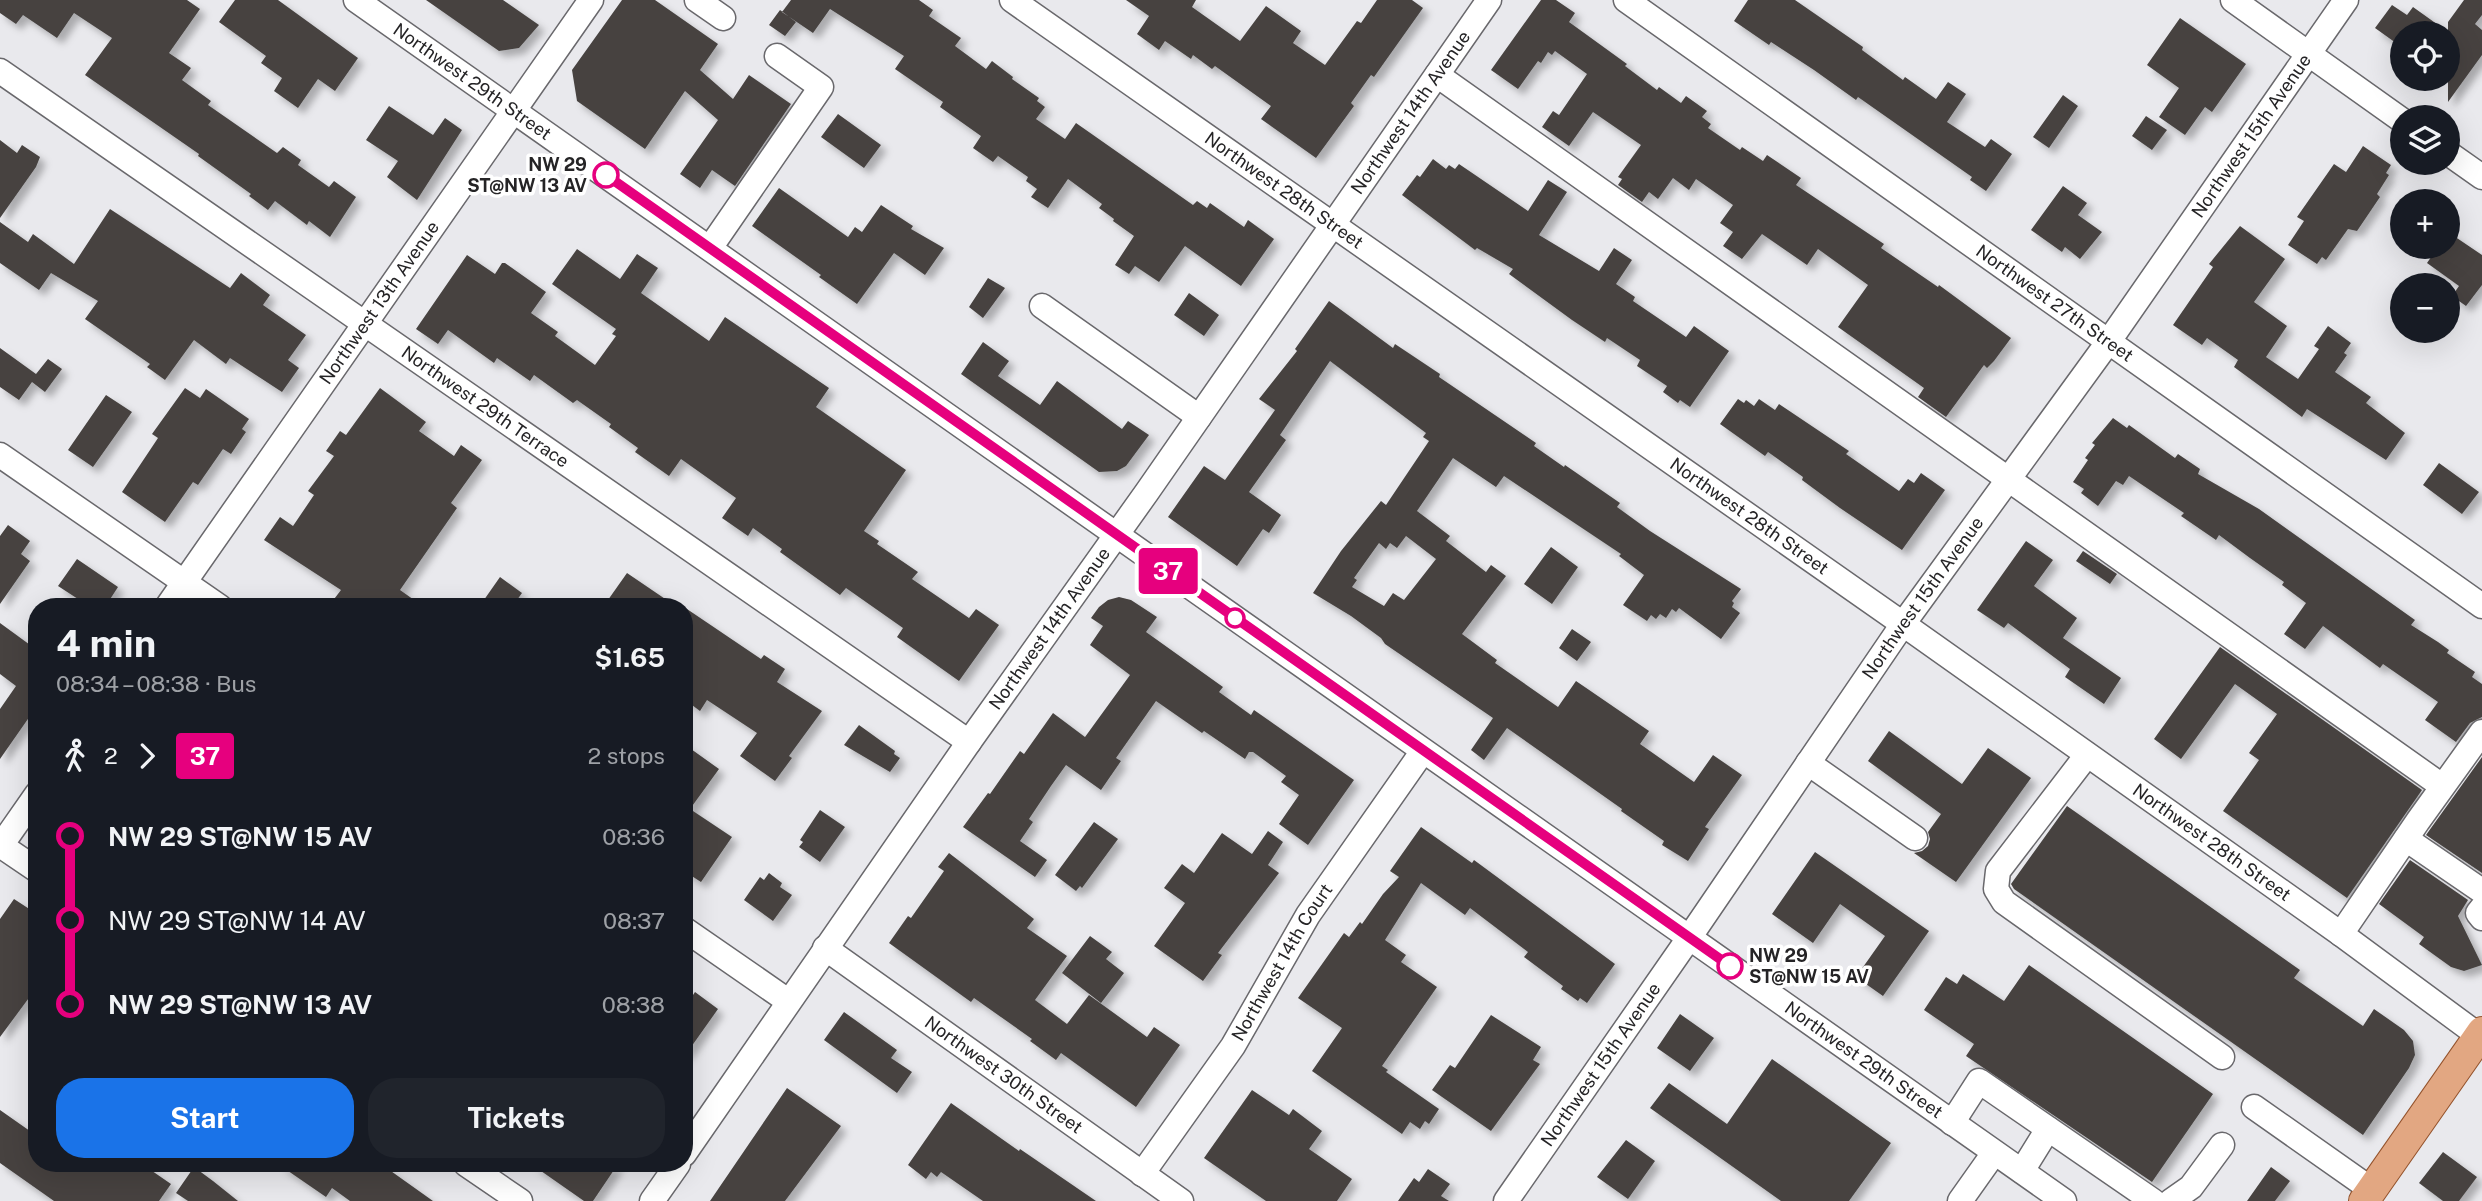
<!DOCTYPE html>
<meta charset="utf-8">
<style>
body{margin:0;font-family:"Public Sans",sans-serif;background:#20242c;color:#f1f3f6;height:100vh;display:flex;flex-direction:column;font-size:26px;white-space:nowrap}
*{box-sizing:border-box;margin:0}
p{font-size:23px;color:#9ea1a6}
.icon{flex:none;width:38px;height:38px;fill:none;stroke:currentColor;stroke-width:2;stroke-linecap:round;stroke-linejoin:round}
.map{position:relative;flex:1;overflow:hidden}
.sheet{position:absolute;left:28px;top:598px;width:665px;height:574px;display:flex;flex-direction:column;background:#171b24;border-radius:28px;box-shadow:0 7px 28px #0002}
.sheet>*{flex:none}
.badge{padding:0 14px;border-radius:5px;font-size:24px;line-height:46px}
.controls{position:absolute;left:2390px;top:21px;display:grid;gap:14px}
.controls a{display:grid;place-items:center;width:70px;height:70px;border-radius:50%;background:#171b24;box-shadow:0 7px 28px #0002;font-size:35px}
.map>.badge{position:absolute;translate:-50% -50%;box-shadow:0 0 0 4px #fff}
.legs{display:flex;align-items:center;gap:10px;height:77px;padding:0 28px;font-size:23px}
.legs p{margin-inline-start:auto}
.head{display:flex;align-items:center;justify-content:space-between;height:119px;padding:0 28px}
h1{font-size:38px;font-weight:700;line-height:52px}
.action{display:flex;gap:14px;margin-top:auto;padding:14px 28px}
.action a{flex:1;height:80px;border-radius:28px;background:#1a73e8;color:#fff;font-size:28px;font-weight:700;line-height:80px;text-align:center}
.action a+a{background:#20242c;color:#f1f3f6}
ul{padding:0 28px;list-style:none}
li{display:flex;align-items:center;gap:24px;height:84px;font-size:26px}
li i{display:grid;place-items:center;width:10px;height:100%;margin:0 9px;background:currentColor}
li i::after{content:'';width:18px;height:18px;margin:-9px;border:5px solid;border-radius:50%;background:#171b24}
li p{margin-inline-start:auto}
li:first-child i{background:linear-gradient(#0000 50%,currentColor 0)}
li:last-child i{background:linear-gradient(currentColor 50%,#0000 0)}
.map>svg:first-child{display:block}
.building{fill:#474341;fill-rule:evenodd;filter:url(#shadow)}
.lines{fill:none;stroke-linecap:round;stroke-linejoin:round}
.minor-casing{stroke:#69686c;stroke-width:27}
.major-casing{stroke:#94532c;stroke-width:32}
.minor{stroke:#fff;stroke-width:24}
.major{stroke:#e2a782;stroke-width:30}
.line-1-casing{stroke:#fff;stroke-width:16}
.line-1{stroke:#e6007e;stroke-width:10}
.stop-1-dot{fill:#fff;stroke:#e6007e;stroke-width:3.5}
.labels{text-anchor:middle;stroke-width:7;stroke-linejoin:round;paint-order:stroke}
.street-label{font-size:18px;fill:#252426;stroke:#fff}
.stop-label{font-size:18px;font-weight:bold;fill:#252426;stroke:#fff;text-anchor:end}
</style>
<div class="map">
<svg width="2482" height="1201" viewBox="0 0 2482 1201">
<defs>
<filter id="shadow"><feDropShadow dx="6" dy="6" stdDeviation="3.5" flood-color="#0004"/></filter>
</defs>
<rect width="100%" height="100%" fill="#e9e9ed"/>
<path class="building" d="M0,0h187l13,9 -31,44 22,15 -9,12 29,21 -3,4 69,48 6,-6 18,13 -3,5 31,22 5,-6 22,16 -26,40 -21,-16 -2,4 -32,-24 -7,9 -19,-14 2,-2 -53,-38 1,-2 -114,-79 27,-37 -38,-25 -17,25 -34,-23 -7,9 -16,-11z
M235,0h43l80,58 -23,33 -17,-12 -20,29 -24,-17 8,-13 -21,-15 5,-7 -47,-34z
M426,0h77l36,25 -20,23 -20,3z
M622,0h33l63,44 -18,26 33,29 16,-24 42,29 -56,82 -23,-16 -12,18 -20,-14 38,-54 -33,-29 -40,58 -68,-48 -5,-31z
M791,0h128l14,10 -4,6 32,22 -6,8 31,23 6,-8 21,16 -1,2 27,19 -2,3 8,6 -9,12 29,20 11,-16 117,82 4,-4 10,7 3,-5 34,24 4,-7 26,19 -33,47 -56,-40 -26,36 -24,-16 -6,8 -14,-9 19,-29 -21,-15 1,-2 -15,-11 3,-4 -34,-25 -20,29 -17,-11 6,-8 -11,-8 2,-4 -30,-21 -5,6 -20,-14 8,-12 -41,-29 3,-5 -48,-33 9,-13 -74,-47 -17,24 -31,-21z
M1126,0h70l-4,7 48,34 26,-35 35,25 -8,12 32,22 32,-44 4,2 16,-23h35l11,8 -49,69 -3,-2 -20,28 3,3 -38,52 -55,-39 10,-13 -56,-40 -3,3 -19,-14 -2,4 -26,-18 -6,9 -22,-16 12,-18z
M1541,0h15l19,13 -6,9 58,42 -2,2 32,24 2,-3 22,16 5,-7 21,15 -5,6 9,7 -3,4 32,22 2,-3 21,14 4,-6 34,23 -5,7 88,59 -3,4 57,39 1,-2 72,53 -17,23 -7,7 -3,-3 -38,52 -28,-20 6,-9 -86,-61 30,-42 -50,-36 -11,16 -45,-31 -20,25 -19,-13 10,-14 -13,-9 13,-18 -37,-26 -7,11 -16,-12 -15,21 -9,-7 -7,10 -24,-17 4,-6 -4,-2 23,-32 -48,-33 -24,34 -27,-19 11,-16 6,4 28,-41 -32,-23 -3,4 -4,-3 -7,11 -3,-2 -20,28 -27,-19z
M1748,0h47l68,47 -1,3 41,30 2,-3 31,22 12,-17 18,12 -19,28 38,25 6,-8 21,15 -26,37 -16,-11 2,-3 -114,-80 -2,3 -42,-30 -43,-28 -2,3 -35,-24z
M2464,0h18v15l-7,9 7,6v25l-34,47v-69h-45v15l-28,-20 17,-23 15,10 6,-8 35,25v-10z
M780,10l16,12 -11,14 -16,-11z
M2180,18l66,46 -34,48 -7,-5 -20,28 -26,-18 20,-29 -32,-23z
M2063,95l15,11 -29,42 -16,-11z
M389,106l44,29 12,-17 17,12 -45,70 -30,-23 11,-16 -32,-21z
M838,114l43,31 -17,23 -43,-31z
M2146,116l21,14 -15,20 -20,-14z
M0,140l17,13 5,-8 18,12 -4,10 -36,51z
M2363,146l28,19 -5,8 3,2 -12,19 3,3 -23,34 -9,-2 -22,31 -4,-3 -5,7 -29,-19 16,-24 -7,-4 37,-53 12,8z
M1433,159l13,10 3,-4 6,4 4,-5 69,47 20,-31 19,12 -28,43 60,36 15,-23 18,12 -16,24 19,13 -2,4 53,36 8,-11 35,25 -39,56 -10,-7 -2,3 -15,-11 4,-6 -30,-20 3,-6 -33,-22 -2,4 -33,-22 -63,-46 4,-5 -36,-21 -2,2 -73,-55 15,-20 3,2z
M2063,186l24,17 -9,12 24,17 -22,27 -15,-12 -3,5 -31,-22z
M779,188l69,49 7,-10 7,5 19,-27 32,21 -2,3 33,19 -19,27 -31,-22 -37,51 -38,-27 2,-2 -69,-49z
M110,209l120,79 11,-15 29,22 -7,10 43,30 -18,25 11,8 -17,24 -52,-34 -4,6 -32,-24 -29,40 -18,-13 3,-3 -65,-45 13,-18 -47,-28 -12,17 -39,-27v-41l28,20 5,-8 41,30z
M2240,226l45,33 -31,43 33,24 -21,31 32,22 21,-30 -5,-3 14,-20 23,17 -7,10 3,2 -12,17 36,25 -5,6 39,30 -19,27 -79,-51 -5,8 -68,-50 4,-7 -31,-22 -5,7 -29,-20 40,-58 -4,-3z
M2448,232l34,23v30l-16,21 -14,-10 7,-10 -32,-23 11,-16h10z
M577,249l43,30 17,-25 21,14 -17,25 68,48 16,-24 104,71 -13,19 90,63 -42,61 15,10 -2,3 41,28 -6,7 57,39 7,-9 23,16 -40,56 -62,-44 6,-9 -57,-40 -6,7 -60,-43 2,-3 -29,-21 -5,8 -26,-18 14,-20 -55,-39 -12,17 -34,-24 3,-4 -29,-21 2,-3 -34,-24 -4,3 -39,-28 -4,6 -33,-23 -3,5 -46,-33 -10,14 -22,-15 51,-74 28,19 7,-11h3l41,29 -15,21 27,19 -3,4 40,29 21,-29 -4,-2 4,-5 -64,-45z
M988,278l17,10 -22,30 -14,-11z
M1189,293l30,22 -15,21 -30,-21z
M1329,301l64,47 2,-4 45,30 -1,3 97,66 -2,3 30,21 1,-2 55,38 -3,4 33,24 91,58 -9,12 2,2 -2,4 8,6 -19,26 -42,-31 -3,4 -4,-3 -6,9 -6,-4 -4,5 -5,-4 -4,6 -24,-16 21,-30 -25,-19 2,-2 -117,-78 -8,11 -43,-29 -36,53 33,25 -4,5 40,31 5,-7 15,11 -44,58 35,26 -2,3 63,44 18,-26 73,50 -9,13 54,38 19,-27 29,20 -37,52 4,2 -21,32 -26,-16 2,-4 -43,-30 1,-2 -115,-81 -23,32 -13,-10 22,-32 -108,-74 -4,-6 -30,-22 -38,-23 28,-42 40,-50 5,4 43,-64 -6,-4 3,-4 -96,-72 -50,74 6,5 -37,52 32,23 -12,18 -6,-4 -26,37 -69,-49 36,-51 21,14 50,-70 -16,-11 38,-48 -2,-2zM1406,536l30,23 -32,41 -11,-7 -9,13 -32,-19 5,-7 -3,-2 25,-35 7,6 4,-6 7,5z
M983,342l26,19 -11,15 42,29 17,-24 65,48 6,-8 21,14 -23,31 -9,5 -18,1 -138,-98z
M0,348l36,26 12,-15 14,10 -17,23 -13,-10 -13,18 -19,-13z
M185,388l15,10 6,-9 43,30 -7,10 4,3 -15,22 -8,-5 -25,36 -5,-3 -28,40 -43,-30 36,-54 -6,-4z
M380,388l46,34 -7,9 35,25 7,-11 21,15 -31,43 6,5 -57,82 24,17h-96l13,-17 -77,-50 16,-23 13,9 21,-31 -6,-4 26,-35 -8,-5 14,-20 6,4z
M106,395l26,17 -39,55 -25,-17z
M1738,399l6,4 2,-3 8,6 5,-7 16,11 4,-6 70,47 -3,3 53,37 9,-12 6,4 7,-10 24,17 -43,60 -62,-42 -38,-28 1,-3 -35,-25 -3,4 -45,-32z
M2113,418l14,10 2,-3 46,33 3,-4 22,15 -2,5 61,35 156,111 -4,5 27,17 11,8 -2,3 28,19 -3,5 10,7v33l-12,6 -14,19 -31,-22 13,-18 -55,-38 -3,4 -57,-42 -18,23 -21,-15 22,-31 -24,-18 2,-3 -34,-24 -31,-23 -3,5 -35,-24 3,-3 -55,-37 -6,9 -7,-4 -18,25 -17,-13 3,-4 -11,-7 15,-22 -3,-2 10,-13 -3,-2z
M2439,463l40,29 -17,22 -39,-29z
M8,525l22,16 -9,13 9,7 -30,43v-68z
M2026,541l27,19 -19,26 43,32 -14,20 58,40 -17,26 -39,-27 5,-8 -62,-46 -4,5 -27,-18z
M1551,547l27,20 -26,37 -28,-20z
M2083,551l34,23 -7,10 -34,-23z
M77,559l41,28 -13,20h-33l6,-8 -20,-13z
M627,573l50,34h-74z
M500,577l22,16 -10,14h-33z
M1119,597l12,3 26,17 -11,15 77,55 -4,5 32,23 3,-5 100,70 -46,65 -29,-21 20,-29 -18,-13 5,-6 -33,-24h-4l-4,7 -41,-28 -2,2 -46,-32 -40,57 5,3 -20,29 -35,-25 -15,21 -22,33 4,3 -13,19 27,19 -12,17 -72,-50 25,-34 2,1 30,-43 4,3 29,-41 32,24 45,-62 -40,-30 13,-19 -12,-8 8,-11 9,-7z
M684,607l77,52 3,-4 21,14 -8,13 45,29 -33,45 3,2 -17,23 -35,-25 17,-23 -50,-33 -7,11 -16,-12z
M0,623l37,27v56l-37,53v-50l16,-23 -16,-12z
M1572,629l19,13 -14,19 -18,-13z
M2220,647l202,143 -75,108 -124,-87 36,-51 -10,-7 28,-39 -42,-30 -54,75 -27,-20z
M859,725l36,26 -1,3 6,4 -10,14 -46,-27z
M1889,731l73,53 26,-36 43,30 -75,104 -42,-29 8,-2 6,-5 2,-7 -2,-7 13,-18 -73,-53z
M684,744l35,25 -29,40 42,28 -31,45 -17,-11z
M2482,757v116l-56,-38z
M2067,806l233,164 -6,8 69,48 11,-17 30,21 9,11 2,14 -6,13 -46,67 -349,-246 -3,-5z
M820,810l25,17 -25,35 -21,-15 4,-5 -3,-2z
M1094,822l24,17 -36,49 -2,-2 -4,5 -21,-16z
M1421,827l51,36 2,-3 141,104 -28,39 -7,-5 -2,3 -17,-12 2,-3 -39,-29 4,-5 -58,-44 -5,7 -44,-32 -36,57 21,15 -5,7 36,25 -55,79 6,4 -2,2 53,37 -10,15 -4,-3 -5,8 -10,-7 -8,12 -90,-63 30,-43 -44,-30 46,-65 5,4 11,-15 2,2 21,-30 16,-17 -9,-6z
M1268,831l15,11 -15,23 11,8 -61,80 4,2 -19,26 -49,-35 31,-43 -21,-15 18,-24 12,9 28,-40 30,21z
M1815,852l114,79 -46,65 -27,-19 29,-41 -45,-32 -27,39 -41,-29z
M949,853l85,66 -7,9 40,28 -32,44 32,24 22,-29 58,42 7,-10 26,18 -44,62 -75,-54 -5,7 -26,-19 2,-2 -58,-41 -3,4 -82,-59 19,-27 3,2 33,-47 -6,-4z
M2410,860l58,40 -10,16 24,49 -18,6 -13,-4 -32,-23 5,-7 -45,-33z
M769,873l13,10 -2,4 12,8 -19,26 -29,-21 16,-23 4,3z
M14,899l23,15v73l-37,50v-118z
M1090,936l22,16 -6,7 18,14 -23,30 -39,-30z
M2029,965l184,129 -61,88 -186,-126 8,-12 -50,-34 22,-33 11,7 6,-10 41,27z
M684,989l9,6 2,-3 23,17 -34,48z
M844,1012l53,38 -6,8 21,14 -15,21 -73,-53z
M1680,1014l34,24 -24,33 -33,-23z
M1491,1015l50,32 -8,13 7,4 -49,67 -59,-41 18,-25 5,3z
M1772,1059l119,84 -42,58h-68l-131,-93 19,-25 58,41z
M787,1088l54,38 -56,75h-75z
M1252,1090l37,25 4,-6 29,22 -13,18 43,30 -15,22h-71l-62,-43z
M951,1103l68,48 1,-2 76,52h-113l-42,-29 -4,5 -6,-5 -5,7 -18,-14z
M0,1110l37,26v28h105l29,20 -12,17h-105l-54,-38z
M1626,1140l29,21 -27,38 -31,-22z
M2443,1152l34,25 -18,24h-16l-24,-18z
M278,1164h103l52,37h-83l-18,-13 -6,9z
M531,1164h87l-25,37h-9z
M194,1167l19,14 25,20h-50l-12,-8z
M2271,1167l19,14 -15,20h-28z
M1428,1169l22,15 -9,12 8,5h-51l16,-23 5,4z"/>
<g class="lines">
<g class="minor-casing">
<g id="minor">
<path id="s1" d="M356,0l1708,1201"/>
<path d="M697,0l26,18"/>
<path id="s2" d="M1012,0l891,624 438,310 141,104"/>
<path id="s3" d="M1626,0l856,606"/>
<path d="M2233,0l170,121"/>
<path id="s4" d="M0,71l969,671"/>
<path d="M1437,75l1005,711"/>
<path d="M2448,153l34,24"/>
<path d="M710,248l111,-161 -44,-31"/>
<path d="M1042,306l157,111"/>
<path d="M0,455l220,152"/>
<path id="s5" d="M167,607l424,-607"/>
<path d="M2087,755l-89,116 -2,18 8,13 218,155"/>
<path d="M1808,763l107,75"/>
<path d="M2406,839l76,52"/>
<path d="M0,845l37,25"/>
<path d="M0,847l37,-53"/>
<path d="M2482,908l-4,5 4,5"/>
<path d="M684,929l104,72"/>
<path d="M2341,934l77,-113 64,-89"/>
<path id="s6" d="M825,948l356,253"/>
<path d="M2254,1107l118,83"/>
<path d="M1952,1123l27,-42 174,120"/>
<path id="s7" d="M684,1154l285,-412 178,-250 342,-492"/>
<path d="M466,1164l54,37"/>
<path d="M2022,1171l26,-42"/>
<path id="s8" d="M1142,1174l91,-128 75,-131 115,-164"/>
<path d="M652,1201l26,-37"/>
<path id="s9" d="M1506,1201l183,-263 214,-314 206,-283 237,-341"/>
<path d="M1960,1201l34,-48"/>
<path d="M2171,1201l20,-14 31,-42"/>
</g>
</g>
<g class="major-casing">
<path id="major" d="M2364,1201l118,-169"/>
</g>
<use href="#minor" class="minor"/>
<use href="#major" class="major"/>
</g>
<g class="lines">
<g class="line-1-casing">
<path id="line-1" d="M606,175l1124,791"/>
</g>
<use href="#line-1" class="line-1"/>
</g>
<g class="stop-1-dot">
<circle cx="606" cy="175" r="12"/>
<circle cx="1235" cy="618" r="9"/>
<circle cx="1730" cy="966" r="12"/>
</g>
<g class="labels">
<g class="street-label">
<text dy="6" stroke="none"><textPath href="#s1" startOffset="142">Northwest 29th Street</textPath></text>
<text dy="6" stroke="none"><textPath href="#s7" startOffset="1270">Northwest 14th Avenue</textPath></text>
<text dy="6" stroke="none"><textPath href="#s9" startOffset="1300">Northwest 15th Avenue</textPath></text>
<text dy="6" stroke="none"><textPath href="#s2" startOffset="332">Northwest 28th Street</textPath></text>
<text dy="6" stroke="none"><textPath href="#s3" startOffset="525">Northwest 27th Street</textPath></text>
<text dy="6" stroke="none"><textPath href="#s5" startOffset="371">Northwest 13th Avenue</textPath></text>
<text dy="6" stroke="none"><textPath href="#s4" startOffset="590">Northwest 29th Terrace</textPath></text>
<text dy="6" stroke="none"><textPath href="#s2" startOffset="900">Northwest 28th Street</textPath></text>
<text dy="6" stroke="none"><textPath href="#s9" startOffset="733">Northwest 15th Avenue</textPath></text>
<text dy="6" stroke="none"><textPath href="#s7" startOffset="640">Northwest 14th Avenue</textPath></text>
<text dy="6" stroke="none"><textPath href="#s2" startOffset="1466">Northwest 28th Street</textPath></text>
<text dy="6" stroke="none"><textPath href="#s8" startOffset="254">Northwest 14th Court</textPath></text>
<text dy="6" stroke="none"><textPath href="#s1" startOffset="1843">Northwest 29th Street</textPath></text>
<text dy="6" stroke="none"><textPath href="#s9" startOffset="166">Northwest 15th Avenue</textPath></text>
<text dy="6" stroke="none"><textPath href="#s6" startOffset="219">Northwest 30th Street</textPath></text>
</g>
<g class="stop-label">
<text x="587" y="171">NW 29<tspan x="587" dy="21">ST@NW 13 AV</tspan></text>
<text x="1749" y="962" text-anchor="start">NW 29<tspan x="1749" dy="21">ST@NW 15 AV</tspan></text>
</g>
</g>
</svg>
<div class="controls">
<a><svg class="icon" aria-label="locate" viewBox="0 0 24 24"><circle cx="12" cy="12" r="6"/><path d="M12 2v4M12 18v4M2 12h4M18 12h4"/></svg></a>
<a><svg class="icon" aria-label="layers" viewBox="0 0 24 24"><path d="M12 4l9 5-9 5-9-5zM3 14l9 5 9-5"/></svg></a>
<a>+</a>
<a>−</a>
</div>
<b class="badge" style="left:1168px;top:571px;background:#e6007e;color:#fff">37</b>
<section class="sheet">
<div class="head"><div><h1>4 min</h1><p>08:34 – 08:38 · Bus</p></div><b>$1.65</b></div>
<div class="legs"><svg class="icon" aria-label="walk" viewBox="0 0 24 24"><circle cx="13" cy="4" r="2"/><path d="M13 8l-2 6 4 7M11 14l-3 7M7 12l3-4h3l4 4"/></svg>2<svg class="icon" aria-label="forward" viewBox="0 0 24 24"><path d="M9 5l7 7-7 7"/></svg><b class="badge" style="background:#e6007e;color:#fff">37</b><p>2 stops</p></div>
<ul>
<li><i style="color:#e6007e"></i><b>NW 29 ST@NW 15 AV</b><p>08:36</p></li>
<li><i style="color:#e6007e"></i><span>NW 29 ST@NW 14 AV</span><p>08:37</p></li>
<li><i style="color:#e6007e"></i><b>NW 29 ST@NW 13 AV</b><p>08:38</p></li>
</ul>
<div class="action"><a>Start</a><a>Tickets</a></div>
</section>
</div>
